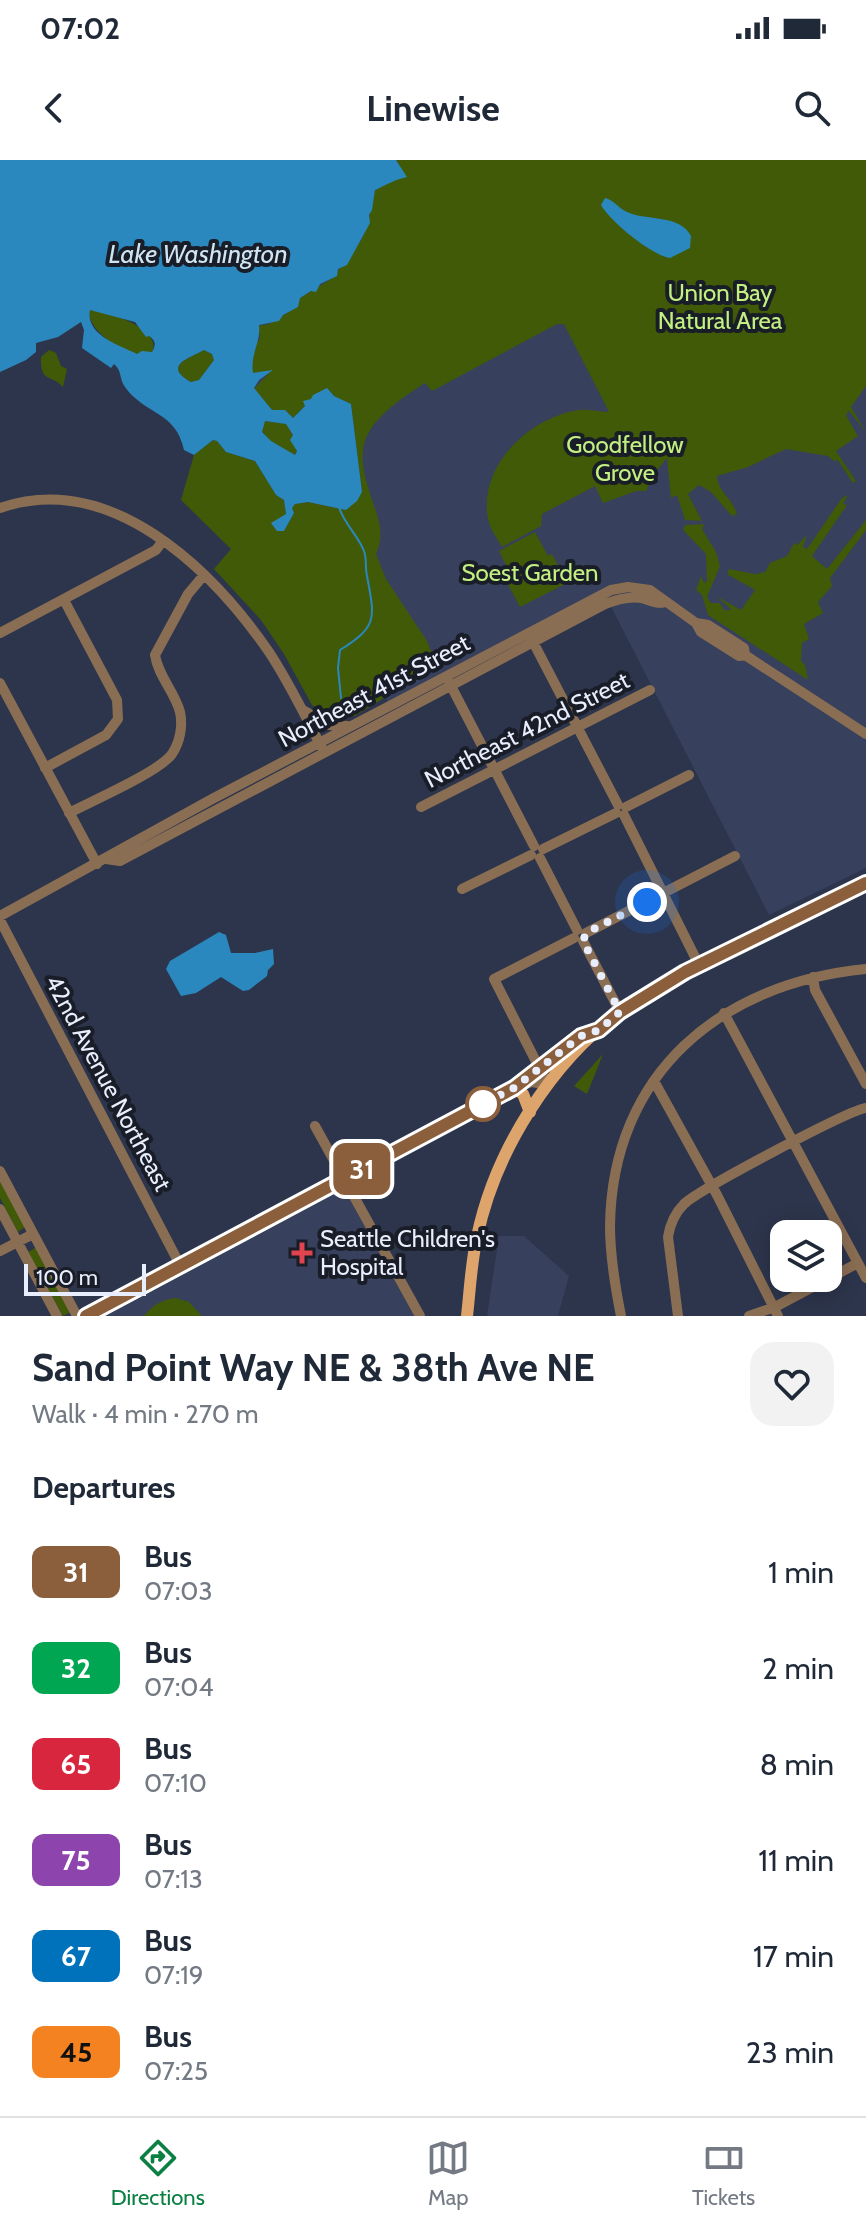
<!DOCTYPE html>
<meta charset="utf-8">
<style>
body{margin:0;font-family:Cabin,sans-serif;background:#f2f2f3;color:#1f2937;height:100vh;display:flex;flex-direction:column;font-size:30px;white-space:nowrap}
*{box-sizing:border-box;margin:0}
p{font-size:26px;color:#747a83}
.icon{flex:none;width:44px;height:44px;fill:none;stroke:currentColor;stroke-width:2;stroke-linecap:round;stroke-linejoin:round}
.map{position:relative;height:1156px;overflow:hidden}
.details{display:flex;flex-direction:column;background:#fff;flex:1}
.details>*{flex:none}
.badge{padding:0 16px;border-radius:12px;font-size:28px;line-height:52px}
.buttons{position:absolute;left:770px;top:1060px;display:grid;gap:16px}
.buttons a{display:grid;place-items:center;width:72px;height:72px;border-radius:16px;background:#fff;box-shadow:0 4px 20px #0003;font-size:40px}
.scale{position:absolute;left:24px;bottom:20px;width:122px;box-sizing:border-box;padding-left:8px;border:4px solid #e8eefd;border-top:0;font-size:22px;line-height:28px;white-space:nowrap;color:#e8eefd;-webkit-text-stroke:6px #191d27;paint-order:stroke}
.you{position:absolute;width:40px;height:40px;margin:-20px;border:6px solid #fff;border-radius:50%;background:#1a73e8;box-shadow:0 0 0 12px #1a73e833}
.map>.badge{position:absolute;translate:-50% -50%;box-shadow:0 0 0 4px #fff}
h2{padding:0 32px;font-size:30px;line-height:72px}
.round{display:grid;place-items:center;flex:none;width:84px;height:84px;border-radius:24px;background:#f2f2f3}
.summary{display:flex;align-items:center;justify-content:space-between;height:136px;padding:0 32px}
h1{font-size:38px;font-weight:800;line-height:60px}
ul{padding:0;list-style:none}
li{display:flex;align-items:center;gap:24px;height:96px;padding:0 32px}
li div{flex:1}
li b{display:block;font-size:30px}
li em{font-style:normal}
li .badge{min-width:88px;font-weight:700;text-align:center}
.status{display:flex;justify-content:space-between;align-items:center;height:56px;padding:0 40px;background:#fff;direction:ltr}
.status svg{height:22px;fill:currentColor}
header{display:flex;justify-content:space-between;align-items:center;height:104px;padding:0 32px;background:#fff;font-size:36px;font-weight:800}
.dock{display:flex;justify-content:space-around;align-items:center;height:112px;border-top:2px solid #e0e1e3;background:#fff;font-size:22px;color:#747a83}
.dock a{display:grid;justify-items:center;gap:4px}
.dock .active{color:#0b8043}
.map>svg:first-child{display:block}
.built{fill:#37405c}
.green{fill:#405a07}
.water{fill:#2b88be;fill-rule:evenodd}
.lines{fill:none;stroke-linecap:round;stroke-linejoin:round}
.stream{stroke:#2b88be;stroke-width:2}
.minor{stroke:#8a6e53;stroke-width:10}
.major{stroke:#dda56b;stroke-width:12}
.line-casing{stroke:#fff;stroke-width:18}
.line{stroke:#8b5e3c;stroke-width:12}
.walk{stroke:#e8eefd;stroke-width:8;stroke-dasharray:0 14.4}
.stop-dot{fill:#fff;stroke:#8b5e3c;stroke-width:4}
.health-dot{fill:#e0444e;stroke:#191d27;stroke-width:3}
.labels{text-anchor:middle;stroke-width:8;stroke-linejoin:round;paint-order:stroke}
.park-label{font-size:24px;fill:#c3f080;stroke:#191d27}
.street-label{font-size:24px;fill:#e8eefd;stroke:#191d27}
.poi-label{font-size:24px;fill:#e8eefd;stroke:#191d27;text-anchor:start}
.water-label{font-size:26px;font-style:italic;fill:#d0e5f3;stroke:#191d27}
</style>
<div class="status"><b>07:02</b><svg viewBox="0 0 49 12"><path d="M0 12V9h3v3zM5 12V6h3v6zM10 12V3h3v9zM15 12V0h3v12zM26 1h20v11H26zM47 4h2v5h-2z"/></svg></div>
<header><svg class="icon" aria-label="back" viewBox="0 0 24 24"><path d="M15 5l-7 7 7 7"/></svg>Linewise<svg class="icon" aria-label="search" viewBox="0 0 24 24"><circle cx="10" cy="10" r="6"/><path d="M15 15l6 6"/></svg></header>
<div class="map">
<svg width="866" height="1156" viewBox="0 0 866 1156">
<rect width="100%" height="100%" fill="#2d354c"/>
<path class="built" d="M383,0h483v708l-97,47 -166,-324 -215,111 -225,-423z
M344,1029l70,127h-308z
M499,1076h25l45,40 -11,40h-71z"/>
<path class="green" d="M396,0h470v226l-15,21 15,25 -17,-21 -3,4 12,21 -22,15 20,30 -3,2 -15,-23 -4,1 -6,-5 -42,-7 -38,18 -31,9c1,16 16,23 20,38l-5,2 -21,-24 -12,-7 -11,9 14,27 -17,-1 -8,-25 -6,3 -4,-40 -15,18 -6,15h-10l-33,12 -8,-17 -53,28 -1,12 -39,21c-5,-9 -12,-18 -14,-28 -10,-53 41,-101 90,-109 10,-1 21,2 31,2l-45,-88h-7l-125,67 -7,-8c-22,14 -60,39 -62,67 -2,19 5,38 11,55 6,18 10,31 2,49l10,25 41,62 10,24 -82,51h-27l-16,-11 -28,-51 -23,-34 -47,-51 17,-20 -50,-49 13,-45 19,-15 4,1 9,11 29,9 21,34 8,5 2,14 -5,4 3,13 10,-18 -2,-5 3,-4 13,-2 38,8 16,-19 -11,-87 -17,-8 -7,-8 -16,11 -18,19 -8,-8h-13l-18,-21 16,-17 -18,1 -1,-13 4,-14 5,-8 -2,-12 11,-2 28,-17 3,-9 36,-22c4,-14 22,-27 28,-42 6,-13 7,-30 11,-44l27,-20z
M89,150c17,1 74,18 63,42 -4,1 -9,3 -13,2 -17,-1 -52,-24 -50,-44z
M49,190l7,3 5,13 6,3 -4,18c-11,-13 -23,-3 -22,-30z
M204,190l9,5 1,5 -15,20 -8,2c-30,-17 0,-24 13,-32z
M265,261l21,3c6,9 13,21 9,31l-25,-14 -8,-10z
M848,335l-5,9 4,1 -35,51 15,13 39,-49v10l-36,48 2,8 -14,16 5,11 -19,11 5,15 -7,4 -1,18 4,4 3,15 -100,-65 -6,-20 -6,-5 5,-14 3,7 3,-2 -1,-27 -23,-24 2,-5 19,-1 -2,5 14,23 4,14 -13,31 4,6h9l4,7h8l-16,-14 25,14 14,-20 -28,-16 2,-5 26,5 10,-2 5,-9 17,-7 7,-13 3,2 10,-10 -4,12 4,2 35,-51z
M535,372l13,24 4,-2 15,29 -47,24 -20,-38 6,-4 -7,-14z
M603,894l-16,40 -13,-8z
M0,1019l25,48 -7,5 -18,-34z
M37,1087l34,65 -8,4 -35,-64z
M176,1138l13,4 13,14h-58c10,-12 17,-16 32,-18z"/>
<path class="water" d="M0,0h396l11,17c-13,3 -21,8 -32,13l-3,20 -3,5 1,8 -23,42 -9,4 -1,7 -17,8 -4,8 -5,-1 -11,7 -2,9 -15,8 -4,6 -20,4c2,18 -9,29 -6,48l20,-3 -14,10 -5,8 18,22h13l8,8 12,-12 -2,-5 8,-2 2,-4 14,-7 7,8 17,8 11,88 -5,9 -11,9 -38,-8 -13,2 -3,4 2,5 -10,18h-7l-6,-8 15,-9 -2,-14 -8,-5 -21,-34 -29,-9 -9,-11 -4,-1 -19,15 -10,-5c-8,-39 -39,-35 -59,-63 -6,-8 -3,-17 -11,-23l-3,4 -29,-20 2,-18 -3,-8 -23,15 -22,6v9l-10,8 -26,12zM90,150l45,12 11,15 3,-1c7,5 7,8 3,16l-10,-1 -5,3c-18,-9 -52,-19 -47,-44zM204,190l8,4 2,6 -15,20 -8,2c-30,-17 0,-24 13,-32zM265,261l21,3 7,11 -3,5 7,11 -2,4 -24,-14 -9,-9z
M605,38c9,2 13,10 22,14 19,9 53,2 64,24l-1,12 -20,10c-19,-3 -59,-36 -69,-53z
M219,772l7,3 5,18h24l18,-4 1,15 -6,6 -1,6 -18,14 -6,1 -22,-14 -25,16 -15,3 -15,-27 4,-8z"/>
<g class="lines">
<path class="stream" d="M339,347c5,17 19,28 25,44 3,8 1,17 3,25 8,43 11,50 -27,74l-2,18 3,30"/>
<path class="minor" d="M0,348c110,-38 211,60 269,144 20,30 36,64 53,96
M696,463l5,9 38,24 6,-1 121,79
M0,473l156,-83 6,-8
M531,478l87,167
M449,522l85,164
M0,523l97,181
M303,550l26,15 18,1
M45,608l61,-33 12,-16 -1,-19 -53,-100
M421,647l229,-117
M626,647l63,-32
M69,653c23,-12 90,-41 103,-59 8,-12 11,-28 8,-42 -5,-20 -22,-36 -25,-57l33,-61 16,-19
M624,655l75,150
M543,689l73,-36
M540,698l37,72
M106,699l14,2 485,-257c13,-5 27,-9 40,-5 9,3 11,5 20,3
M462,729l69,-34
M0,756l214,-118 397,-208 17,-3 22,3 46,33 12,2 36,23 1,7
M0,760l180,345
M586,773l149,-77
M583,781l37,71
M813,817l2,13 51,94
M724,853l142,265
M654,921l63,114 61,121
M548,925l-54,-106 80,-41
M515,927l26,-19
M315,966l105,190
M0,1011l77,145
M0,1049l57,107
M0,1091l33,-17
M85,1156l429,-228 18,-6 16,3
M621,1156c-6,-30 -11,-60 -11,-90 2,-153 111,-243 256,-257
M678,1156l-10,-79c2,-13 7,-24 16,-33 16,-15 163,-93 182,-96
M749,1156l26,-9 83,-44"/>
<path class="major" d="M541,908l40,-32 7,-2
M514,928l9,6 7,18
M467,1156c3,-26 4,-53 10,-79 18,-86 74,-175 145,-227 37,-26 78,-46 118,-65 42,-21 84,-41 126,-62"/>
</g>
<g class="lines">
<g class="line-casing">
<path id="line" d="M86,1156l428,-228 67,-52 18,-6 21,-18 65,-40 181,-89"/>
</g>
<use href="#line" class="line"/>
<path class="walk" d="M483,944l-4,2 35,-18 67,-52 18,-6 21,-18 -37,-71 3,-8 61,-31"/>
</g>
<circle class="stop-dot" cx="483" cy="944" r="16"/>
<path class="health-dot" d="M298 1081h8v8h8v8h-8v8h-8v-8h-8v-8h8z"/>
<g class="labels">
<g class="park-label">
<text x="720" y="141">Union Bay<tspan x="720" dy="28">Natural Area</tspan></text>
<text x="625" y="293">Goodfellow<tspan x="625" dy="28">Grove</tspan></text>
<text x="530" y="421">Soest Garden</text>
</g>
<g class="street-label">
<text transform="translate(374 531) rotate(-28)" y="8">Northeast 41st Street</text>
<text transform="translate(527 570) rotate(-27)" y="8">Northeast 42nd Street</text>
<text transform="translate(108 923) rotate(62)" y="8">42nd Avenue Northeast</text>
</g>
<g class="poi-label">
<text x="320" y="1087">Seattle Children's<tspan x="320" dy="28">Hospital</tspan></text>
</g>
<g class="water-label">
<text x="198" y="103">Lake Washington</text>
</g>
</g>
</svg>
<div class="buttons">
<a><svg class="icon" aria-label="layers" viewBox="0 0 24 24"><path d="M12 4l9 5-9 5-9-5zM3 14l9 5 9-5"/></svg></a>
</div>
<div class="scale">100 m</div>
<div class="you" style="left:647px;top:742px"></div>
<b class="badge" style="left:362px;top:1009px;background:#8b5e3c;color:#fff">31</b>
</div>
<section class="details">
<div class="summary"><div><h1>Sand Point Way NE &amp; 38th Ave NE</h1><p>Walk · 4 min · 270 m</p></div><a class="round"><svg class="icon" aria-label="heart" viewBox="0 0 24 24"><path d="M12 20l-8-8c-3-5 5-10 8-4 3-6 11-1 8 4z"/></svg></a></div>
<h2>Departures</h2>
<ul>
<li><span class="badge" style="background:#8b5e3c;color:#fff">31</span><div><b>Bus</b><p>07:03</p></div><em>1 min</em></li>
<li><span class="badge" style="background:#00a651;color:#fff">32</span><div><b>Bus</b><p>07:04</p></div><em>2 min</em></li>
<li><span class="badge" style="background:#d7263d;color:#fff">65</span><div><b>Bus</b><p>07:10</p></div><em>8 min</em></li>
<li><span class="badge" style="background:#8e44ad;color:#fff">75</span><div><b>Bus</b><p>07:13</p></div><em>11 min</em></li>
<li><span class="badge" style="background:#0072bc;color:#fff">67</span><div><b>Bus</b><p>07:19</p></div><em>17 min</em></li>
<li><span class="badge" style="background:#f58220;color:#111">45</span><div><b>Bus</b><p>07:25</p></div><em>23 min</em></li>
</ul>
</section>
<nav class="dock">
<a class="active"><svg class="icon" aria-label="directions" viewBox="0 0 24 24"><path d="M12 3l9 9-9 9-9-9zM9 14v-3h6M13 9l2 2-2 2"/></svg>Directions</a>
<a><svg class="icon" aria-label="map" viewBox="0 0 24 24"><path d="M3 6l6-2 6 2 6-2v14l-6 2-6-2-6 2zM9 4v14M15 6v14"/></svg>Map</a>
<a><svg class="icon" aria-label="tickets" viewBox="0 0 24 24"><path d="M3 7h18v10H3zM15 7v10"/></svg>Tickets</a>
</nav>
